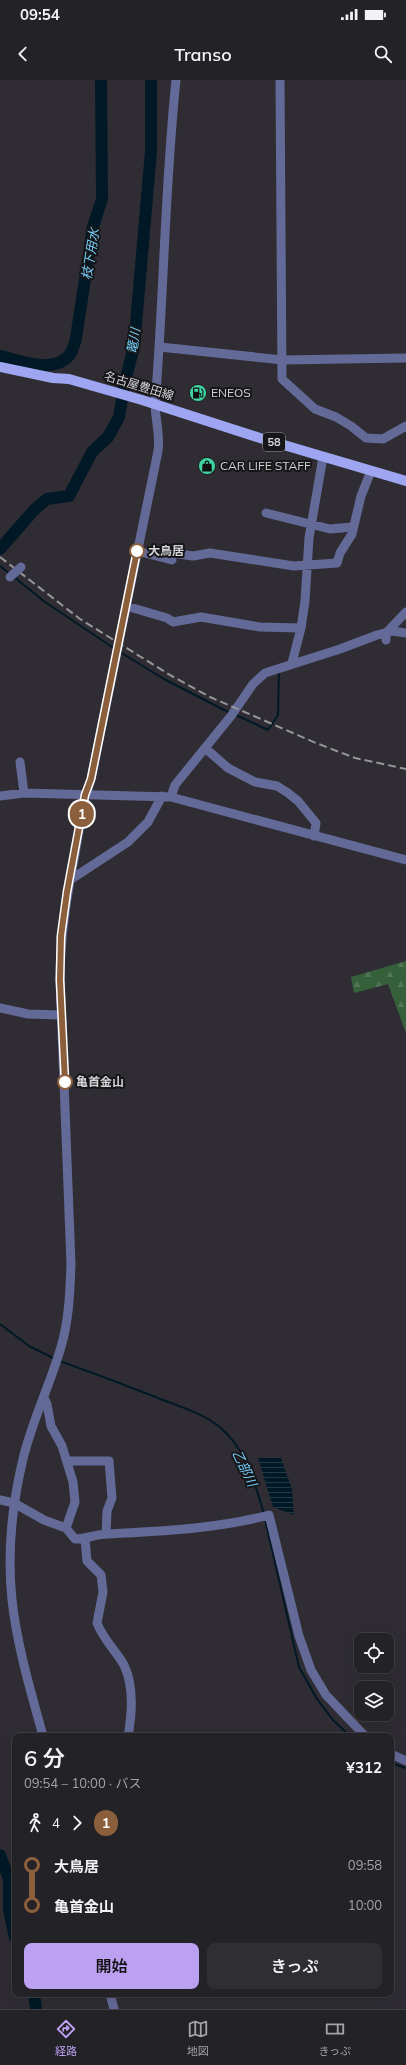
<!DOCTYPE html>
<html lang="ja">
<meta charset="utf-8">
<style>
body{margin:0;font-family:Mulish,"Noto Sans JP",sans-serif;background:#2f2f32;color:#f1f3f6;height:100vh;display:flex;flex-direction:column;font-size:15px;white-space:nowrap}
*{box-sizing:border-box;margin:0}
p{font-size:13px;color:#a3a4a7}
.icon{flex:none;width:22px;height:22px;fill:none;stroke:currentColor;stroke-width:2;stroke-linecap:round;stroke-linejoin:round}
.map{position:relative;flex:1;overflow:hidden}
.details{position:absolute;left:12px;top:1653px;width:382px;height:264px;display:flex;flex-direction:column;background:#232226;border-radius:8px;box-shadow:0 4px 16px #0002,0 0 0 1px #403f43}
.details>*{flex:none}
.badge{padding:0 8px;border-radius:13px;font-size:14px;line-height:26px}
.tools{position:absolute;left:354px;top:1553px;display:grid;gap:8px}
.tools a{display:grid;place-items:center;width:40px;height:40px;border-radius:8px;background:#232226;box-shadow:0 4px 16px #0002,0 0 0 1px #403f43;font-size:20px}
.map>.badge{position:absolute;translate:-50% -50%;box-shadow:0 0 0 2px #fff}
.legs{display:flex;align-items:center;gap:6px;height:44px;padding:0 12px;font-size:13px}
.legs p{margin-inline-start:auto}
.headline{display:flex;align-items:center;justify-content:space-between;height:68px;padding:0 12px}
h1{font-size:22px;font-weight:600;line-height:30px}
.primary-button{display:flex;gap:8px;margin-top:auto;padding:8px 12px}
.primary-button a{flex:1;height:46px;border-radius:8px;background:#bca0f2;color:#111;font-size:16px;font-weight:600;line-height:46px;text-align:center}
.primary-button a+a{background:#2f2f32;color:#f1f3f6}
ul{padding:0 12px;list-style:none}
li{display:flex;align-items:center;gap:14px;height:40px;font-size:15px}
li i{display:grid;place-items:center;width:6px;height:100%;margin:0 5px;background:currentColor}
li i::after{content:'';width:10px;height:10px;margin:-5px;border:3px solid;border-radius:50%;background:#232226}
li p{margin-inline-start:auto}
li:first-child i{background:linear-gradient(#0000 50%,currentColor 0)}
li:last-child i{background:linear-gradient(currentColor 50%,#0000 0)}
.status{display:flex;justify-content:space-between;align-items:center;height:28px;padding:0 20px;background:#232226;direction:ltr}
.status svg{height:11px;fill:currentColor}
header{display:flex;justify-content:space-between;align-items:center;height:52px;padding:0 12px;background:#232226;font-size:18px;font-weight:600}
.dock{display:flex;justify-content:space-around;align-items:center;height:56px;border-top:1px solid #403f43;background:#232226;font-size:11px;color:#a3a4a7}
.dock a{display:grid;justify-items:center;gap:2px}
.dock .selected{color:#bca0f2}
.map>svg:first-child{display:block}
.forest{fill:url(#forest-firs)}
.water{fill:url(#water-rules)}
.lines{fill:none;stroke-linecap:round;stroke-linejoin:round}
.stream{stroke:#011926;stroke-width:2}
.river{stroke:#011926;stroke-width:12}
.minor{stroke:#646a98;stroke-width:9}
.major{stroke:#9ea6f1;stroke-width:10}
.rail{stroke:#969599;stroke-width:2;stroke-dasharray:8 4;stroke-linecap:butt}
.minor-bridge{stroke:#646a98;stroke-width:9}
.line-1-casing{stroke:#fff;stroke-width:9}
.line-1{stroke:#8b5e3c;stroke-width:6}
.stop-1-dot{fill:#fff;stroke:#8b5e3c;stroke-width:2}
.labels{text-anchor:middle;stroke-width:4;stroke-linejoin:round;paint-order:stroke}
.shield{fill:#171618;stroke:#9c9b9e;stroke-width:1}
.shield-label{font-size:11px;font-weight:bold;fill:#d5d4d7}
.street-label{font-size:12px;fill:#d5d4d7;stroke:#171618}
.poi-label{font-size:12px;fill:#d5d4d7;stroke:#171618;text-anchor:start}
.stop-label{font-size:12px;font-weight:bold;fill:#d5d4d7;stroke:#171618;text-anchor:start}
.water-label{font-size:13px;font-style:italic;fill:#74cbf7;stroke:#171618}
</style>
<div class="status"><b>09:54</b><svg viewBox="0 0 49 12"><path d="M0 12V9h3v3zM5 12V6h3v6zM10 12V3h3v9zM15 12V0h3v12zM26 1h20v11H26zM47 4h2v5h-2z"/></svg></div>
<header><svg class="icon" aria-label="back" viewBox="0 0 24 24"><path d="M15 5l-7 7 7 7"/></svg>Transo<svg class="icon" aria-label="search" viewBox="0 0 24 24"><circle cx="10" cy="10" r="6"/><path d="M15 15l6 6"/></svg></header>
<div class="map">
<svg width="406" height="1929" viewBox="0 0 406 1929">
<defs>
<pattern id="forest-firs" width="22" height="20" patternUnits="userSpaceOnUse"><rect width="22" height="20" fill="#366039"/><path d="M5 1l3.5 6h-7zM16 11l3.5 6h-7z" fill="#527655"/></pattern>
<pattern id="water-rules" width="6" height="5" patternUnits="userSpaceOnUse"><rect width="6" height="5" fill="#011926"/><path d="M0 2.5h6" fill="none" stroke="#253a45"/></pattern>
</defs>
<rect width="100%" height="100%" fill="#2f2d33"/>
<path class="forest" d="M406,881v72l-18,-49 -34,9 -3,-16z"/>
<path class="water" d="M258,1378h23l11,31 2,26 -21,-8z"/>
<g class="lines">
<path class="stream" d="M0,486l9,7
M14,497l31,25 70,47
M120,572l44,27 66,34
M236,635l32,15 10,-15 1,-44
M0,1244l29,22 26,13
M59,1281c32,11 63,23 94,35 26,11 55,17 75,39 20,21 28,52 36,79
M265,1439l34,148 18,32 16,21 17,16
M391,1683l15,5"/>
<path class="river" d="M0,276c20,4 55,20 71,-3 2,-4 4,-11 5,-15l17,-111 9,-28 -1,-119
M0,469l34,-39 13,-11 22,-3 23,-44 16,-15 11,-20 6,-36 9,-34 17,-196v-71
M0,1775l9,24v30l6,29
M34,1914l2,15"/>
<path class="minor" d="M280,0l2,299 33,30 21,8 15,9 15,12 17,1 23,-13
M160,267l123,13 123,-2
M266,433l64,16 23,-2
M137,471l35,9
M155,474l10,-2 28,4 17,-3 84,13 43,-3 3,-10 12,-19 9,-38 10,-25
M126,526l41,12 6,4 28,-5 59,10 41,1
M386,560v-7l20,-21
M292,583l9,-35 4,-27 4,-63 14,-81
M205,668l23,20 27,14 22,4 11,7 10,8 18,22 -2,13
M20,682l4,31
M0,716l24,-3 147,4 235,63
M171,717l4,-12 56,-69 22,-32 12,-11 75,-24 37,-14 15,-4 14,2
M70,800l58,-38 20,-20 14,-26
M0,928l28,6 33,1
M44,1318l3,6 4,22 11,20 11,36 2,20 -9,26
M67,1381h42l3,37 -5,13 -1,23
M0,1420l14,3 30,17 22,8 9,11c12,0 21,-5 33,-5 54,-3 108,-5 161,-19l30,121 12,34 15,25 39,41
M85,1459l2,22 14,14 2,17 -6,31c6,16 19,28 27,42 10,21 8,49 4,71
M43,1656c-12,-44 -26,-90 -31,-136 -5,-47 0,-95 11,-141 9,-38 27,-74 38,-112 8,-27 9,-55 10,-83l-11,-285c0,-42 7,-83 15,-125 4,-25 8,-50 16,-75l67,-328c3,-21 -6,-39 -2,-59 8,-104 9,-208 20,-312
M391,1674l15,7
M110,1914l4,15"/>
<path class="major" d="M0,287l53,11 16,1 73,21 118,38 146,43"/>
<path class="rail" d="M0,477l80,62 90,56 40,22 106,46 39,15 51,11"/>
<path class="minor-bridge" d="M10,497l11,-10"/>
</g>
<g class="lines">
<g class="line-1-casing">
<path id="line-1" d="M65,1002l-5,-102 1,-44 6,-44 18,-97 6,-16 46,-228"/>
</g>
<use href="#line-1" class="line-1"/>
</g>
<defs>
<g id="fuel-disc" transform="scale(0.9)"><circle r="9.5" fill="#3fd4a2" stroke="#171618"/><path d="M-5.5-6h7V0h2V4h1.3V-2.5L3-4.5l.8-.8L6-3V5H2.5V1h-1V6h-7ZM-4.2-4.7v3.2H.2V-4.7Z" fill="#111"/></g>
<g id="shop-disc" transform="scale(0.9)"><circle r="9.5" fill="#3fd4a2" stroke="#171618"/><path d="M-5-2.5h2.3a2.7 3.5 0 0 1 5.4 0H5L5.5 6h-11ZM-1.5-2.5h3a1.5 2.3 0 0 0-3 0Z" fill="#111"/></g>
</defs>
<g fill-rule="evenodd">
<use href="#fuel-disc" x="198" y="313"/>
<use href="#shop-disc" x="207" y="386"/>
</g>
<g class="stop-1-dot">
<circle cx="137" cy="471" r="7"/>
<circle cx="65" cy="1002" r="7"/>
</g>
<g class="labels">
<rect class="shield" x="263" y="353" width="22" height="18" rx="3"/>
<g class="shield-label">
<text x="274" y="366">58</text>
</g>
<g class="street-label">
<text transform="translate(139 306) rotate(17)" y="4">名古屋豊田線</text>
</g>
<g class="poi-label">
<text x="211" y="317">ENEOS</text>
<text x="220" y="390">CAR LIFE STAFF</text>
</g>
<g class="stop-label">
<text x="148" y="475">大鳥居</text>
<text x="76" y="1006">亀首金山</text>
</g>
<g class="water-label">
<text transform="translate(90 174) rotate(-81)" y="5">枝下用水</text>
<text transform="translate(133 261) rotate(-81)" y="5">篭川</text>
<text transform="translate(245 1388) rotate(64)" y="5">乙部川</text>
</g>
</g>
</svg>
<div class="tools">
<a><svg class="icon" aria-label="locate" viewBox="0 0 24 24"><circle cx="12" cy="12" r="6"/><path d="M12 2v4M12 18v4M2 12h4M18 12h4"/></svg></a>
<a><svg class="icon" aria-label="layers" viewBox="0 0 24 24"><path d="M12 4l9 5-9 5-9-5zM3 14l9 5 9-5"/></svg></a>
</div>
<b class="badge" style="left:82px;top:734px;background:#8b5e3c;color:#fff">1</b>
<section class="details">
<div class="headline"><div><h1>6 分</h1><p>09:54 – 10:00 · バス</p></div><b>¥312</b></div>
<div class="legs"><svg class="icon" aria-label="walk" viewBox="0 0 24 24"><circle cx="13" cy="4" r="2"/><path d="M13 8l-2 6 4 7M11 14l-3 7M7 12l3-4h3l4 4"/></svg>4<svg class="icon" aria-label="forward" viewBox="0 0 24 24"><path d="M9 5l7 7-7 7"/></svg><b class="badge" style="background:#8b5e3c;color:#fff">1</b></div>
<ul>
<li><i style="color:#8b5e3c"></i><b>大鳥居</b><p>09:58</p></li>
<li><i style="color:#8b5e3c"></i><b>亀首金山</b><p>10:00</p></li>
</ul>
<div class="primary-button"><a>開始</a><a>きっぷ</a></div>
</section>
</div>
<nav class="dock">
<a class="selected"><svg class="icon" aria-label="directions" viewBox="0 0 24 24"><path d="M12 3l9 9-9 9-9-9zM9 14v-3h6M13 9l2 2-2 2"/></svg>経路</a>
<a><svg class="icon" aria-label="map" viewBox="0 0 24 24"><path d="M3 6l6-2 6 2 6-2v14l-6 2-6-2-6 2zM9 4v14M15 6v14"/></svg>地図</a>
<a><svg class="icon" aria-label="tickets" viewBox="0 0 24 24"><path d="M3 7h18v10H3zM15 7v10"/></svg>きっぷ</a>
</nav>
